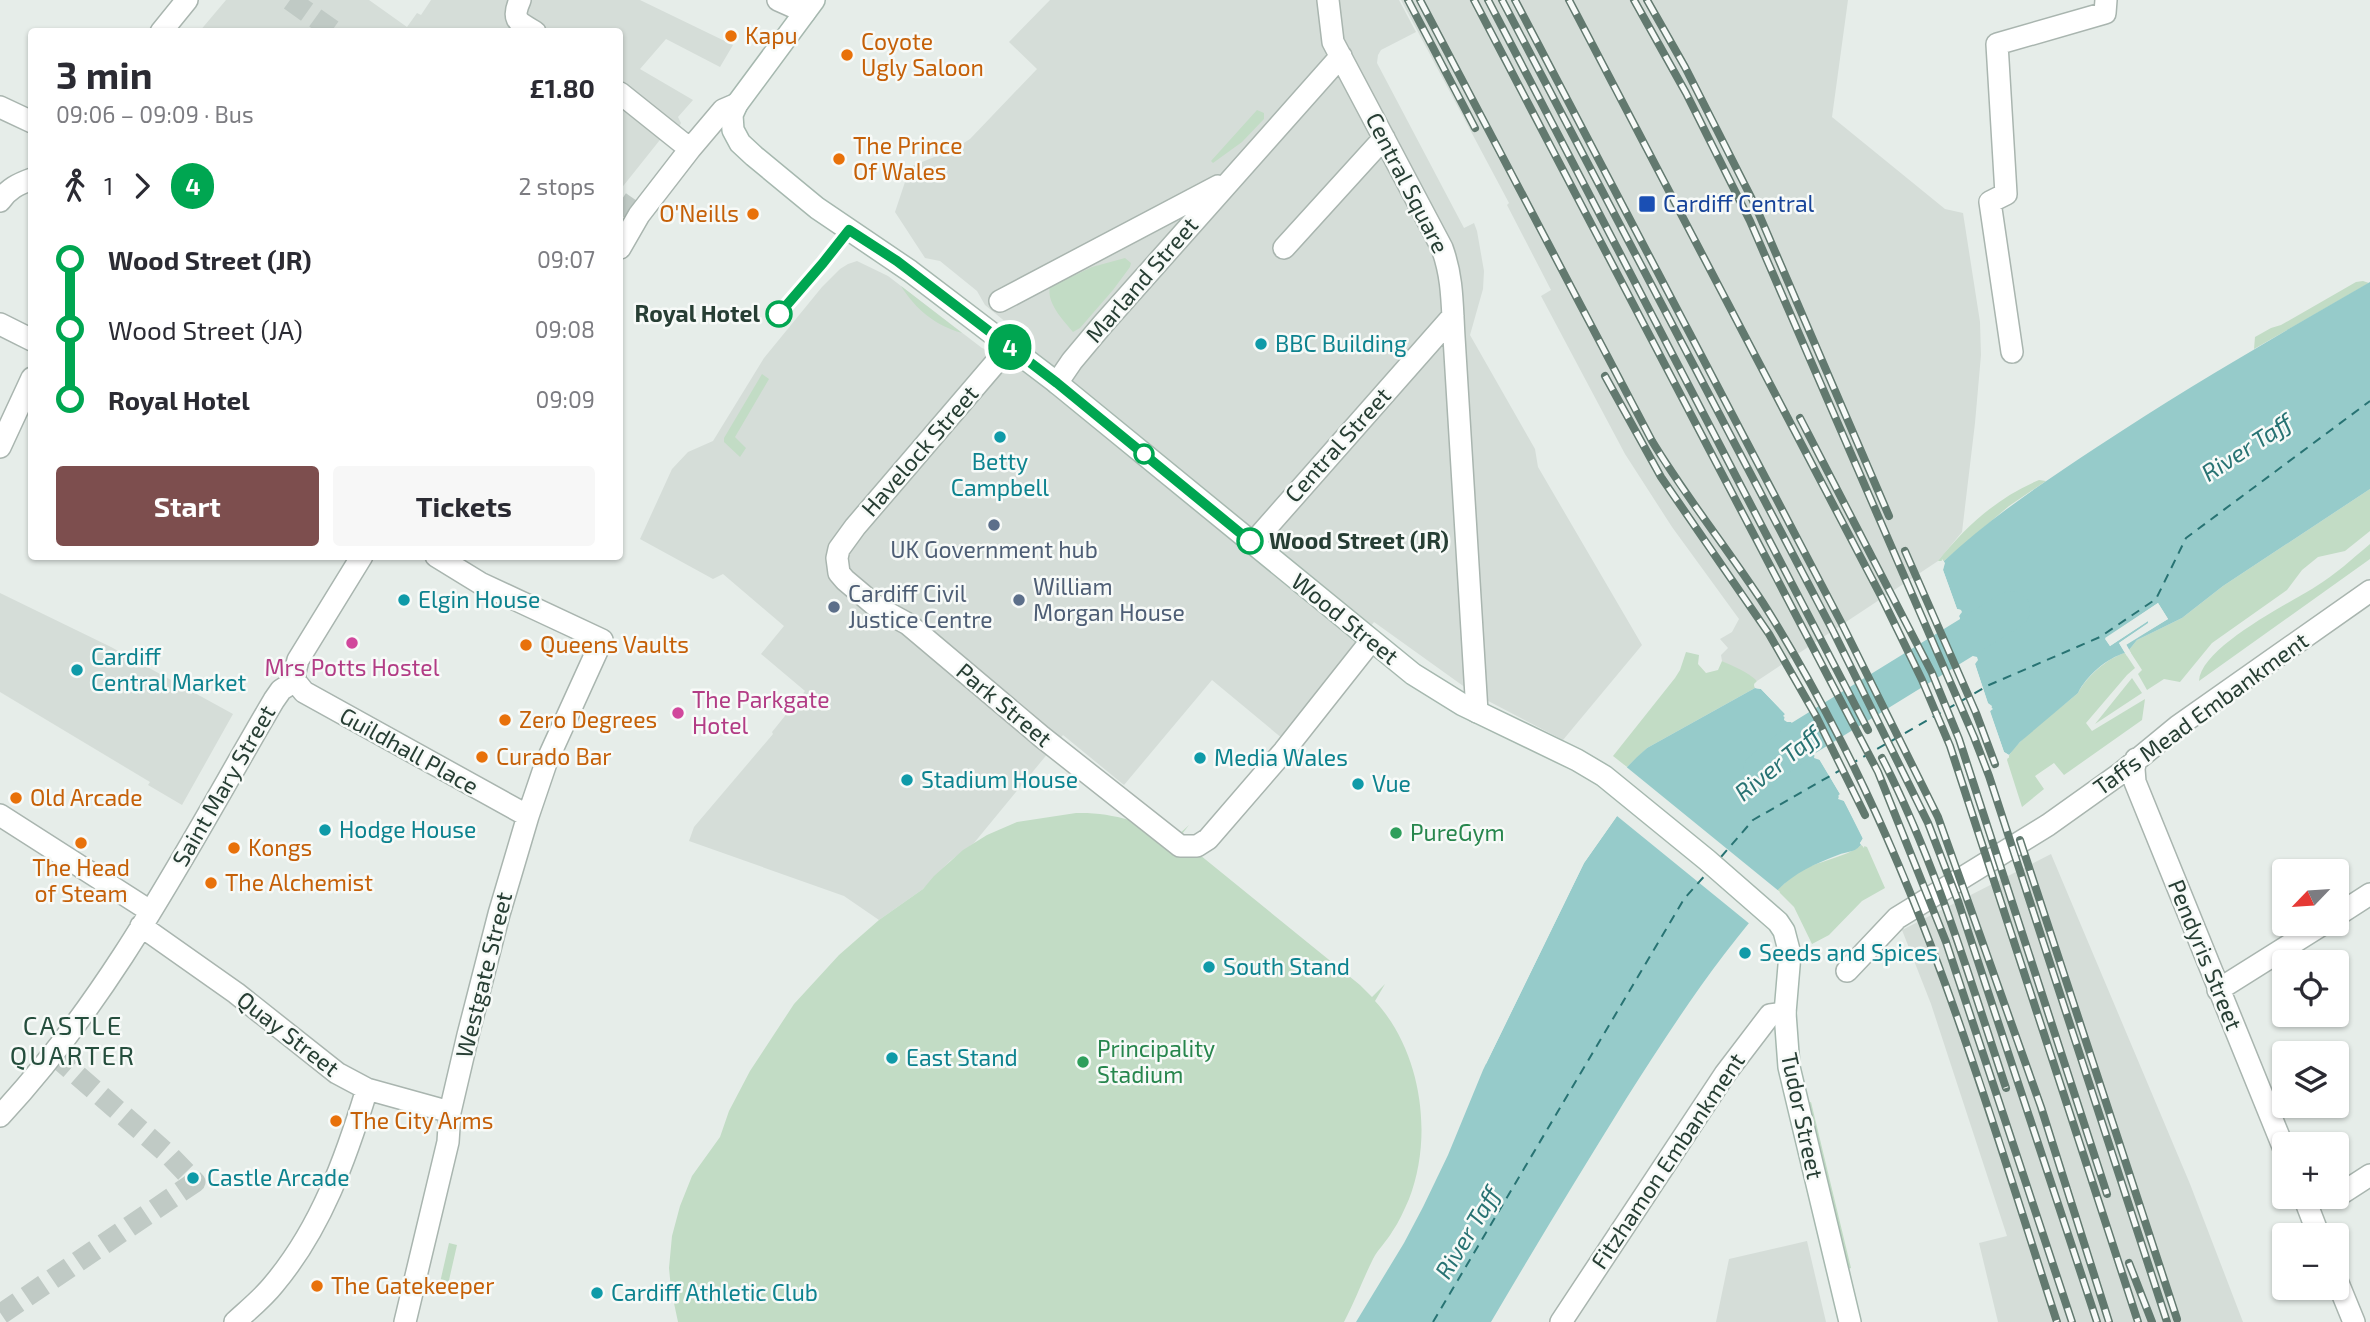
<!DOCTYPE html>
<meta charset="utf-8">
<style>
body{margin:0;font-family:"Exo 2",sans-serif;background:#f7f7f7;color:#2b2b33;height:100vh;display:flex;flex-direction:column;font-size:26px;white-space:nowrap}
*{box-sizing:border-box;margin:0}
p{font-size:23px;color:#7c7c81}
.icon{flex:none;width:38px;height:38px;fill:none;stroke:currentColor;stroke-width:2;stroke-linecap:round;stroke-linejoin:round}
.map{position:relative;flex:1;overflow:hidden}
.details{position:absolute;left:28px;top:28px;width:595px;height:532px;display:flex;flex-direction:column;background:#fff;border-radius:7px;box-shadow:0 2px 5px #0004}
.details>*{flex:none}
.badge{padding:0 14px;border-radius:23px;font-size:24px;line-height:46px}
.needle{width:46px;rotate:245deg}
.buttons{position:absolute;left:2272px;top:859px;display:grid;gap:14px}
.buttons a{display:grid;place-items:center;width:77px;height:77px;border-radius:7px;background:#fff;box-shadow:0 2px 5px #0004;font-size:35px}
.map>.badge{position:absolute;translate:-50% -50%;box-shadow:0 0 0 4px #fff}
.legs{display:flex;align-items:center;gap:10px;height:77px;padding:0 28px;font-size:23px}
.legs p{margin-inline-start:auto}
.summary{display:flex;align-items:center;justify-content:space-between;height:119px;padding:0 28px}
h1{font-size:38px;font-weight:700;line-height:52px}
.button{display:flex;gap:14px;margin-top:auto;padding:14px 28px}
.button a{flex:1;height:80px;border-radius:7px;background:#7d4e4e;color:#fff;font-size:28px;font-weight:700;line-height:80px;text-align:center}
.button a+a{background:#f7f7f7;color:#2b2b33}
ul{padding:0 28px;list-style:none}
li{display:flex;align-items:center;gap:24px;height:70px;font-size:26px}
li i{display:grid;place-items:center;width:10px;height:100%;margin:0 9px;background:currentColor}
li i::after{content:'';width:18px;height:18px;margin:-9px;border:5px solid;border-radius:50%;background:#fff}
li p{margin-inline-start:auto}
li:first-child i{background:linear-gradient(#0000 50%,currentColor 0)}
li:last-child i{background:linear-gradient(currentColor 50%,#0000 0)}
.map>svg:first-child{display:block}
.built{fill:#d5ddd8}
.green{fill:#c2dcc5}
.water{fill:#96cbca}
.pier{fill:#e6ede9}
.lines{fill:none;stroke-linecap:round;stroke-linejoin:round}
.river{stroke:#96cbca;stroke-width:38}
.ferry{stroke:#287373;stroke-width:2;stroke-dasharray:9 7;stroke-linecap:butt}
.street-tunnel{stroke:#c0cac5;stroke-width:21;stroke-dasharray:21 10;stroke-linecap:butt}
.street-casing{stroke:#a9b5af;stroke-width:24}
.secondary-casing{stroke:#a6b8af;stroke-width:24}
.street{stroke:#fff;stroke-width:21}
.secondary{stroke:#fff;stroke-width:21}
.rail-casing{stroke:#62796f;stroke-width:8}
.rail{stroke:#f7faf8;stroke-width:5;stroke-dasharray:16;stroke-linecap:butt}
.line-1-casing{stroke:#fff;stroke-width:16}
.line-1{stroke:#00a651;stroke-width:10}
.food-dot{fill:#e8710a;stroke:#f7faf8;stroke-width:2.5}
.transit-dot{fill:#1a4fb4;stroke:#f7faf8;stroke-width:2.5}
.stop-1-dot{fill:#fff;stroke:#00a651;stroke-width:3.5}
.culture-dot{fill:#0f9aa8;stroke:#f7faf8;stroke-width:2.5}
.service-dot{fill:#5c6f8a;stroke:#f7faf8;stroke-width:2.5}
.hotel-dot{fill:#d1479c;stroke:#f7faf8;stroke-width:2.5}
.leisure-dot{fill:#2e9e5b;stroke:#f7faf8;stroke-width:2.5}
.labels{text-anchor:middle;stroke-width:5;stroke-linejoin:round;paint-order:stroke}
.food-label{font-size:23px;fill:#c56008;stroke:#f7faf8;text-anchor:start}
.street-label{font-size:23px;fill:#273e34;stroke:#f7faf8}
.transit-label{font-size:23px;fill:#164399;stroke:#f7faf8;text-anchor:start}
.stop-label{font-size:23px;font-weight:bold;fill:#273e34;stroke:#f7faf8;text-anchor:end}
.culture-label{font-size:23px;fill:#0d838f;stroke:#f7faf8;text-anchor:start}
.service-label{font-size:23px;fill:#4e5e75;stroke:#f7faf8;text-anchor:start}
.hotel-label{font-size:23px;fill:#b23c85;stroke:#f7faf8}
.leisure-label{font-size:23px;fill:#27864d;stroke:#f7faf8;text-anchor:start}
.water-label{font-size:24px;font-style:italic;fill:#287373;stroke:#f7faf8}
.quarter-label{font-size:26px;letter-spacing:2px;fill:#254e3d;stroke:#f7faf8}
</style>
<div class="map">
<svg width="2370" height="1322" viewBox="0 0 2370 1322">
<rect width="100%" height="100%" fill="#e6ede9"/>
<path class="built" d="M226,0h143l38,27 10,-14 4,2 10,-15h209l93,45 -13,22 -54,-28 -26,30 53,31 -15,17 3,6 -4,8 -6,-5 -51,64v-158h-421z
M1050,0h349l17,32 -35,18 -3,5 -1,8 87,165 10,-5 3,8 7,40 -1,18 -13,46 65,114 3,18 104,178 -79,95 -90,-47 -99,-71 -91,117 -71,-59 -88,105 -61,-50 -89,108 -24,18 -27,28 -44,31 -35,-24 -155,-55 5,-14 79,-93 -1,-2 33,-41 -44,-37 23,-28 -61,-52 -10,5 -73,-40 32,-70 16,-17 25,-11 51,-83 58,-71 18,-18 8,-5 9,-3 31,15 94,72 10,4 17,-6 4,-18 -28,-23 -8,-14 -37,-30 -15,-3 -30,-46 15,-45 46,-19 14,-9 67,-70 -28,-27z
M1401,0h447l-16,117 113,92 18,4 17,109 1,33 -6,68 -13,109 -24,29 -181,120 -35,-20 -1,-6 7,-7 -8,-9 12,-7 7,-13 -67,-92 -47,-73 -84,-158 10,-6 -44,-85 2,-2z
M0,593l111,54 122,67 -51,91 -34,-20 2,-3 -150,-90z
M2051,854l139,330 53,138h-245l-19,-79 28,-7 -76,-232 -29,-74z
M1807,1241l19,81h-110l13,-63z"/>
<path class="green" d="M1257,110l7,3v6l-22,23 -29,21 -2,-2z
M1125,258l6,5 -1,4 -17,23 -33,38 -7,4c-9,-11 -27,-29 -23,-45l42,-20z
M2363,281l6,2 -115,66 1,-12 16,-9 10,-3 75,-43z
M901,286l61,47c-27,-8 -46,-23 -61,-47z
M762,374l7,5 -34,58 11,11 -6,9 -16,-15v-4z
M2039,480l7,1 -37,25 -65,55h-6c28,-35 60,-64 101,-81z
M2370,489v42l-25,20 -27,6 -16,13 -15,20 -75,53 -32,39 -16,-3 -17,11 -9,-16 4,-4 -13,-20 8,-10 45,-22 41,-32z
M2370,544v15l-171,122c2,-34 89,-77 116,-94 20,-12 37,-28 55,-43z
M1686,652l13,3 -1,9 8,9 12,-3 4,-9c11,5 26,11 35,20l-3,3 1,4 -108,60 -20,19 -14,-11 62,-78 5,-8z
M2125,653l10,15 -8,7 -41,48 6,8 53,-32 -3,21 -78,55 -10,-12 -19,13 9,13 -22,18 -15,-47c7,-19 54,-52 71,-67 8,-16 29,-35 47,-40z
M2132,678l10,15 -47,31z
M1076,813c37,-1 67,10 100,24l13,-12 -10,13 181,147 12,12 13,-13 -10,17c46,50 59,134 34,198 -5,11 -10,23 -17,33 -5,9 -14,17 -19,27 -10,20 -18,42 -29,63h-666l-7,-33 -2,-21 3,-32 8,-30 12,-30 28,-39 9,-26 21,-40 44,-67 45,-49 40,-35 44,-31 11,-13 29,-26 24,-15 30,-13z
M1861,845l6,2 18,41 -23,13 -33,34 -17,9 -18,-37 -17,-17c9,-7 17,-16 27,-21 14,-7 49,-15 57,-24z
M1811,1102l40,166 -4,1 -39,-166z
M449,1243l8,2 -10,44 -8,-2z"/>
<path class="water" d="M2370,282v207l-147,97 -41,32 -45,22 -8,10 -3,-5 42,-26 -10,-16 -53,35 5,8 38,-25 1,2 -30,20 6,10c-18,5 -39,23 -47,40l-58,49 -11,13 -5,-3 -14,-41 3,-2 -5,-5 -13,-40 2,-7h-4l-14,-41 2,-6 -4,-1 -14,-39 1,-9c47,-44 100,-79 153,-114 89,-59 181,-112 273,-165z
M1755,688l6,1 24,25 -2,2 8,5 24,32 -2,1 6,5 21,35 -2,2 6,5 19,38 -3,4 1,2c-7,8 -14,6 -23,10 -24,9 -46,19 -63,38 -57,63 -104,135 -149,206 -46,74 -91,148 -135,223h-135l48,-79 19,-36 25,-52 35,-85 101,-207 33,-47 -3,-2 13,-47 10,-10 10,-9z"/>
<path class="pier" d="M1942,559l3,4 -2,7 14,39 4,1 1,2 -3,4 14,40 4,1 1,3 -3,4 13,39 4,3 -2,6 14,40 5,3v3l-8,-4 -14,-42 2,-5 -4,-2 -13,-40 2,-5 -5,-2 -14,-41 2,-4 -3,-2 -14,-40z
M2158,603l10,16 -42,25 5,9 -4,3 -8,-13 29,-20v-2l-38,25 -5,-7z
M1754,685l9,1 25,25 -1,7 6,1 25,32 -2,5 6,1 22,36 -2,4 5,2 19,38 -2,11 -4,-5 3,-5 -8,-16 -11,-21 -6,-2 2,-5 -20,-34 -6,-2 1,-6 -24,-30h-4l-3,-2 1,-6 -24,-25 -6,-1z
M1624,765l156,127 -29,33 -134,-109 -33,47 -98,201 -1,-4 96,-199 31,-44z"/>
<g class="lines">
<path class="river" d="M1762,771l35,-29 214,-132"/>
<path class="ferry" d="M1721,857l32,-37 236,-135 111,-48 56,-38 30,-61 184,-137
M1433,1322l251,-423 24,-27"/>
<path class="street-tunnel" d="M290,0l45,32
M620,202l19,13
M1,1314l194,-132 -25,-26 -117,-102"/>
<g class="street-casing">
<path id="street" d="M520,0c-9,20 -2,22 15,32
M778,0l27,12
M1328,0l5,42 109,206c11,30 10,57 12,89l23,375
M161,32l26,-32
M620,93l70,56
M0,107l32,15
M0,201c8,-12 18,-17 32,-22
M620,248l19,-33 51,-66 33,-39 14,-6
M1284,248l100,-110
M1000,301l218,-115
M0,324l32,16
M1009,347l-154,180 -16,22 -2,9 2,15 6,7 32,27 31,17 134,113 138,109h17l11,-7 76,-88 87,-110
M2012,352l-22,-150 16,-8 -9,-150 108,-31 1,-13
M1057,383l15,-22 31,-37 238,-268
M0,447l32,-69
M1253,543l200,-227
M295,681l9,11 224,124
M295,681v-9l3,-12 64,-104
M2136,759l-2,10 1,13 149,367
M0,815l150,96
M2336,916l34,-22
M141,926l95,67 101,80 30,16 83,23
M1847,971l50,-53 151,-93 73,-52 57,-47 192,-135
M2218,990l105,-66
M0,1116c114,-122 190,-273 274,-416l7,-10 14,-9
M2304,1197l15,39
M2336,1197l34,-22
M2336,1278l18,44
M235,1322c13,-12 28,-24 39,-38 47,-56 72,-126 93,-195
M405,1322l43,-180 2,-30 18,-77 31,-121 29,-98 18,-53 56,-123 -122,-57 -44,-27
M1561,1322l164,-248 45,-59 15,-2"/>
</g>
<g class="secondary-casing">
<path id="secondary" d="M814,0l-77,104 -5,11 1,15 7,13 14,13 63,52 93,63 147,112 356,291 50,31 114,55 27,16 103,84 71,62 6,9 6,23 -5,59 4,54 61,255"/>
</g>
<use href="#street" class="street"/>
<use href="#secondary" class="secondary"/>
<g class="rail-casing">
<path id="rail" d="M1408,0l67,128
M1420,0l232,441c34,56 75,107 111,162 28,44 54,91 78,138 95,185 152,384 216,581
M1474,0l404,772 68,170 126,380
M1488,0l380,730
M1502,0l331,631 95,192 30,78 139,421
M1515,0l327,624 96,193 103,290 68,215
M1569,0l313,598 40,82 28,66 188,576
M1634,0l52,93 64,128 224,516 15,39 178,546
M1647,0l38,67 70,138 134,311
M1605,376l56,101 108,157 47,82 49,99
M1800,418l132,255 27,66 148,455
M1905,551l71,162 19,51
M1882,758c54,105 87,219 124,330
M2020,840l157,479
M2129,1263l23,59"/>
</g>
<use href="#rail" class="rail"/>
</g>
<g class="lines">
<g class="line-1-casing">
<path id="line-1" d="M779,314l44,-51 26,-33 48,31 160,122 193,158"/>
</g>
<use href="#line-1" class="line-1"/>
</g>
<g class="food-dot">
<circle cx="731" cy="36" r="7"/>
<circle cx="847" cy="55" r="7"/>
<circle cx="839" cy="159" r="7"/>
<circle cx="753" cy="214" r="7"/>
<circle cx="526" cy="645" r="7"/>
<circle cx="505" cy="720" r="7"/>
<circle cx="482" cy="757" r="7"/>
<circle cx="16" cy="798" r="7"/>
<circle cx="81" cy="843" r="7"/>
<circle cx="234" cy="848" r="7"/>
<circle cx="211" cy="883" r="7"/>
<circle cx="336" cy="1121" r="7"/>
<circle cx="317" cy="1286" r="7"/>
</g>
<rect class="transit-dot" x="1638" y="195" width="18" height="18" rx="3.5"/>
<g class="stop-1-dot">
<circle cx="779" cy="314" r="12"/>
<circle cx="1144" cy="454" r="9"/>
<circle cx="1250" cy="541" r="12"/>
</g>
<g class="culture-dot">
<circle cx="1261" cy="344" r="7"/>
<circle cx="1000" cy="437" r="7"/>
<circle cx="404" cy="600" r="7"/>
<circle cx="77" cy="670" r="7"/>
<circle cx="1200" cy="758" r="7"/>
<circle cx="907" cy="780" r="7"/>
<circle cx="1358" cy="784" r="7"/>
<circle cx="325" cy="830" r="7"/>
<circle cx="1745" cy="953" r="7"/>
<circle cx="1209" cy="967" r="7"/>
<circle cx="892" cy="1058" r="7"/>
<circle cx="193" cy="1178" r="7"/>
<circle cx="597" cy="1293" r="7"/>
</g>
<g class="service-dot">
<circle cx="994" cy="525" r="7"/>
<circle cx="1019" cy="600" r="7"/>
<circle cx="834" cy="607" r="7"/>
</g>
<g class="hotel-dot">
<circle cx="352" cy="643" r="7"/>
<circle cx="678" cy="713" r="7"/>
</g>
<g class="leisure-dot">
<circle cx="1396" cy="833" r="7"/>
<circle cx="1083" cy="1062" r="7"/>
</g>
<g class="labels">
<g class="food-label">
<text x="745" y="44">Kapu</text>
<text x="861" y="50">Coyote<tspan x="861" dy="26">Ugly Saloon</tspan></text>
<text x="853" y="154">The Prince<tspan x="853" dy="26">Of Wales</tspan></text>
<text x="739" y="222" text-anchor="end">O'Neills</text>
<text x="540" y="653">Queens Vaults</text>
<text x="519" y="728">Zero Degrees</text>
<text x="496" y="765">Curado Bar</text>
<text x="30" y="806">Old Arcade</text>
<text x="248" y="856">Kongs</text>
<text x="81" y="876" text-anchor="middle">The Head<tspan x="81" dy="26">of Steam</tspan></text>
<text x="225" y="891">The Alchemist</text>
<text x="350" y="1129">The City Arms</text>
<text x="331" y="1294">The Gatekeeper</text>
</g>
<g class="street-label">
<text transform="translate(1407 183) rotate(63)" y="8">Central Square</text>
<text transform="translate(1142 280) rotate(-49)" y="8">Marland Street</text>
<text transform="translate(1338 445) rotate(-48)" y="8">Central Street</text>
<text transform="translate(920 451) rotate(-49)" y="8">Havelock Street</text>
<text transform="translate(1345 619) rotate(39)" y="8">Wood Street</text>
<text transform="translate(1004 705) rotate(40)" y="8">Park Street</text>
<text transform="translate(2201 714) rotate(-36)" y="8">Taffs Mead Embankment</text>
<text transform="translate(409 751) rotate(29)" y="8">Guildhall Place</text>
<text transform="translate(224 786) rotate(-60)" y="8">Saint Mary Street</text>
<text transform="translate(2205 955) rotate(68)" y="8">Pendyris Street</text>
<text transform="translate(484 975) rotate(-76)" y="8">Westgate Street</text>
<text transform="translate(288 1034) rotate(38)" y="8">Quay Street</text>
<text transform="translate(1802 1116) rotate(78)" y="8">Tudor Street</text>
<text transform="translate(1668 1161) rotate(-56)" y="8">Fitzhamon Embankment</text>
</g>
<g class="transit-label">
<text x="1663" y="212">Cardiff Central</text>
</g>
<g class="stop-label">
<text x="760" y="322">Royal Hotel</text>
<text x="1269" y="549" text-anchor="start">Wood Street (JR)</text>
</g>
<g class="culture-label">
<text x="1275" y="352">BBC Building</text>
<text x="1000" y="470" text-anchor="middle">Betty<tspan x="1000" dy="26">Campbell</tspan></text>
<text x="418" y="608">Elgin House</text>
<text x="91" y="665">Cardiff<tspan x="91" dy="26">Central Market</tspan></text>
<text x="1214" y="766">Media Wales</text>
<text x="921" y="788">Stadium House</text>
<text x="1372" y="792">Vue</text>
<text x="339" y="838">Hodge House</text>
<text x="1759" y="961">Seeds and Spices</text>
<text x="1223" y="975">South Stand</text>
<text x="906" y="1066">East Stand</text>
<text x="207" y="1186">Castle Arcade</text>
<text x="611" y="1301">Cardiff Athletic Club</text>
</g>
<g class="service-label">
<text x="994" y="558" text-anchor="middle">UK Government hub</text>
<text x="1033" y="595">William<tspan x="1033" dy="26">Morgan House</tspan></text>
<text x="848" y="602">Cardiff Civil<tspan x="848" dy="26">Justice Centre</tspan></text>
</g>
<g class="hotel-label">
<text x="352" y="676">Mrs Potts Hostel</text>
<text x="692" y="708" text-anchor="start">The Parkgate<tspan x="692" dy="26">Hotel</tspan></text>
</g>
<g class="leisure-label">
<text x="1410" y="841">PureGym</text>
<text x="1097" y="1057">Principality<tspan x="1097" dy="26">Stadium</tspan></text>
</g>
<g class="water-label">
<text transform="translate(2247 448) rotate(-33)" y="8">River Taff</text>
<text transform="translate(1778 764) rotate(-39)" y="8">River Taff</text>
<text transform="translate(1468 1233) rotate(-59)" y="8">River Taff</text>
</g>
<g class="quarter-label">
<text x="73" y="1035">CASTLE<tspan x="73" dy="30">QUARTER</tspan></text>
</g>
</g>
</svg>
<div class="buttons">
<a><svg class="needle" viewBox="-14 -14 28 28"><path d="M0-13l5 13h-10z" fill="#e53935"/><path d="M0 13l5-13h-10z" fill="#7c7c81"/></svg></a>
<a><svg class="icon" aria-label="locate" viewBox="0 0 24 24"><circle cx="12" cy="12" r="6"/><path d="M12 2v4M12 18v4M2 12h4M18 12h4"/></svg></a>
<a><svg class="icon" aria-label="layers" viewBox="0 0 24 24"><path d="M12 4l9 5-9 5-9-5zM3 14l9 5 9-5"/></svg></a>
<a>+</a>
<a>−</a>
</div>
<b class="badge" style="left:1010px;top:347px;background:#00a651;color:#fff">4</b>
<section class="details">
<div class="summary"><div><h1>3 min</h1><p>09:06 – 09:09 · Bus</p></div><b>£1.80</b></div>
<div class="legs"><svg class="icon" aria-label="walk" viewBox="0 0 24 24"><circle cx="13" cy="4" r="2"/><path d="M13 8l-2 6 4 7M11 14l-3 7M7 12l3-4h3l4 4"/></svg>1<svg class="icon" aria-label="forward" viewBox="0 0 24 24"><path d="M9 5l7 7-7 7"/></svg><b class="badge" style="background:#00a651;color:#fff">4</b><p>2 stops</p></div>
<ul>
<li><i style="color:#00a651"></i><b>Wood Street (JR)</b><p>09:07</p></li>
<li><i style="color:#00a651"></i><span>Wood Street (JA)</span><p>09:08</p></li>
<li><i style="color:#00a651"></i><b>Royal Hotel</b><p>09:09</p></li>
</ul>
<div class="button"><a>Start</a><a>Tickets</a></div>
</section>
</div>
